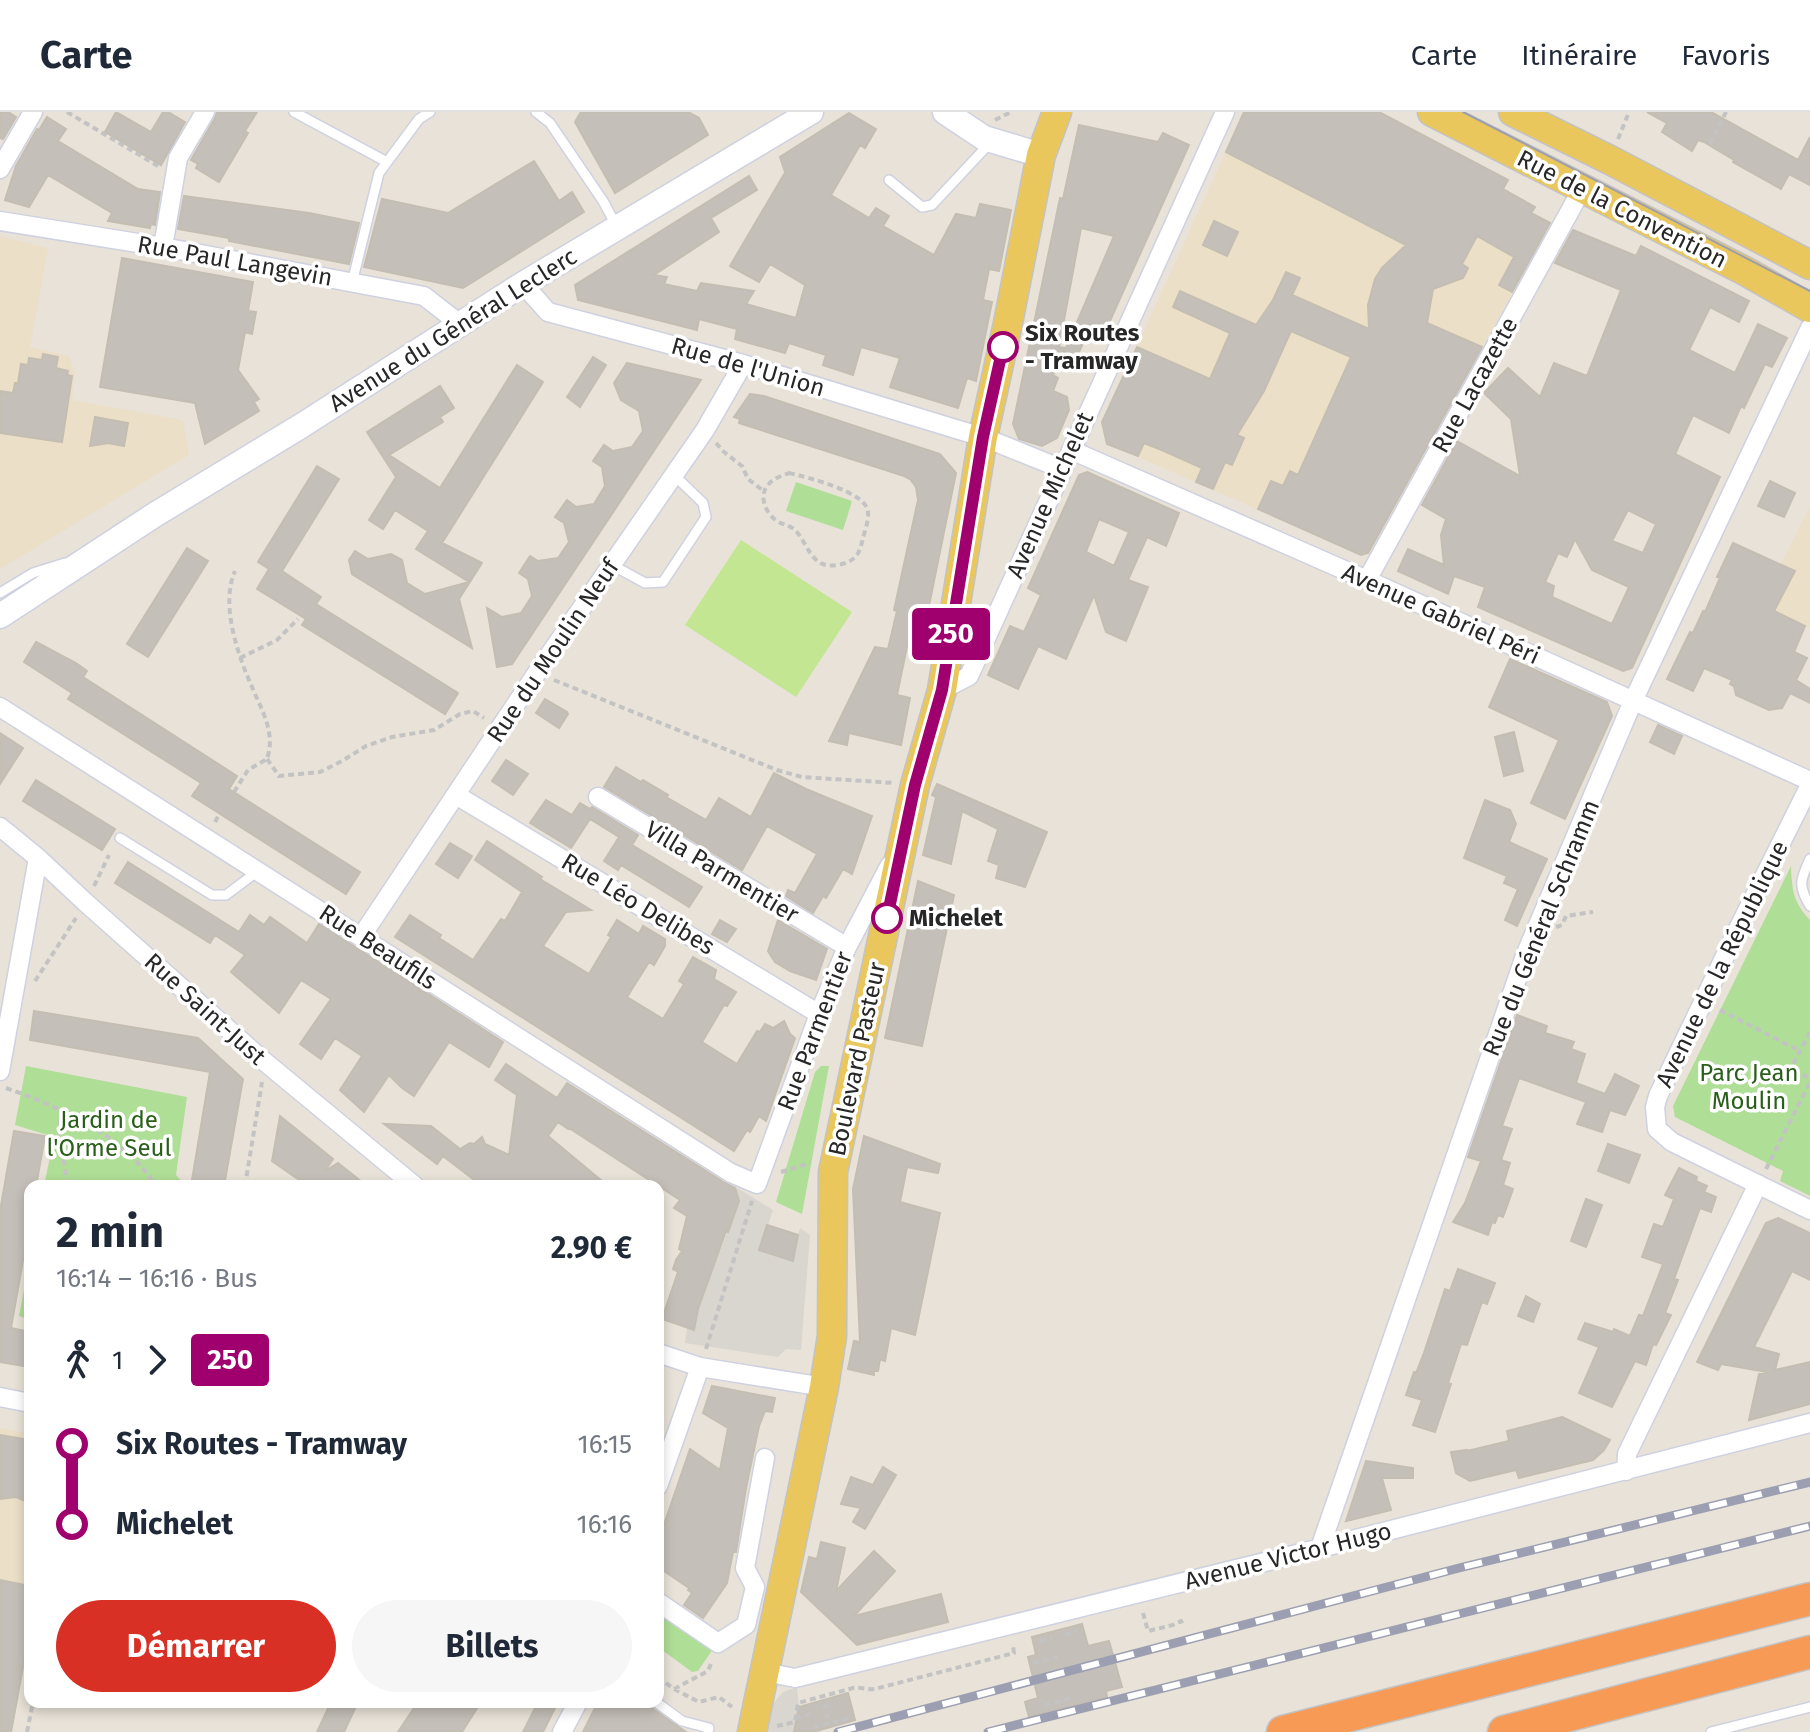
<!DOCTYPE html>
<html lang="fr">
<meta charset="utf-8">
<style>
body{margin:0;font-family:"Fira Sans",sans-serif;background:#f6f6f7;color:#1f2937;height:100vh;display:flex;flex-direction:column;font-size:30px;white-space:nowrap}
*{box-sizing:border-box;margin:0}
p{font-size:26px;color:#747a83}
.icon{flex:none;width:44px;height:44px;fill:none;stroke:currentColor;stroke-width:2;stroke-linecap:round;stroke-linejoin:round}
.map{position:relative;flex:1;overflow:hidden}
.drawer{position:absolute;left:24px;top:1068px;width:640px;height:528px;display:flex;flex-direction:column;background:#fff;border-radius:16px;box-shadow:0 4px 12px #0003}
.drawer>*{flex:none}
.badge{padding:0 16px;border-radius:6px;font-size:28px;line-height:52px}
.map>.badge{position:absolute;translate:-50% -50%;box-shadow:0 0 0 4px #fff}
.legs{display:flex;align-items:center;gap:12px;height:88px;padding:0 32px;font-size:26px}
.legs p{margin-inline-start:auto}
.headline{display:flex;align-items:center;justify-content:space-between;height:136px;padding:0 32px}
h1{font-size:44px;font-weight:700;line-height:60px}
.button{display:flex;gap:16px;margin-top:auto;padding:16px 32px}
.button a{flex:1;height:92px;border-radius:48px;background:#d93025;color:#fff;font-size:32px;font-weight:700;line-height:92px;text-align:center}
.button a+a{background:#f6f6f7;color:#1f2937}
ul{padding:0 32px;list-style:none}
li{display:flex;align-items:center;gap:28px;height:80px;font-size:30px}
li i{display:grid;place-items:center;width:12px;height:100%;margin:0 10px;background:currentColor}
li i::after{content:'';width:20px;height:20px;margin:-10px;border:6px solid;border-radius:50%;background:#fff}
li p{margin-inline-start:auto}
li:first-child i{background:linear-gradient(#0000 50%,currentColor 0)}
li:last-child i{background:linear-gradient(currentColor 50%,#0000 0)}
header{display:flex;align-items:center;gap:48px;box-sizing:border-box;height:112px;padding:0 40px;background:#fff;border-bottom:2px solid #e0e1e3}
header strong{font-size:38px}
nav{display:flex;gap:44px;margin-inline-start:auto;font-size:28px}
.map>svg:first-child{display:block}
.education{fill:#ebdfc8}
.green{fill:#afde96}
.pitch{fill:#c3e692}
.plaza{fill:#d9d5cf}
.building{fill:#c4bfb8;stroke:#c4bdb2;stroke-width:2;fill-rule:evenodd}
.lines{fill:none;stroke-linecap:round;stroke-linejoin:round}
.service-casing{stroke:#ced1e0;stroke-width:12}
.minor-casing{stroke:#ced1e0;stroke-width:21}
.secondary-casing{stroke:#ced1e0;stroke-width:27}
.primary-casing{stroke:#c3c3c3;stroke-width:31}
.motorway-casing{stroke:#c3c3c3;stroke-width:35}
.path{stroke:#c3c3c3;stroke-width:4;stroke-dasharray:6 4;stroke-linecap:butt}
.service{stroke:#fff;stroke-width:9}
.minor{stroke:#fff;stroke-width:18}
.secondary{stroke:#fff;stroke-width:24}
.primary{stroke:#eac75c;stroke-width:28}
.motorway{stroke:#f79a55;stroke-width:32}
.tram{stroke:#9c9fb1;stroke-width:2}
.rail-casing{stroke:#9c9fb1;stroke-width:9}
.rail{stroke:#fff;stroke-width:6;stroke-dasharray:18;stroke-linecap:butt}
.line-1-casing{stroke:#fff;stroke-width:18}
.line-1{stroke:#a0006e;stroke-width:12}
.stop-1-dot{fill:#fff;stroke:#a0006e;stroke-width:4}
.labels{text-anchor:middle;stroke-width:7;stroke-linejoin:round;paint-order:stroke}
.street-label{font-size:24px;fill:#272727;stroke:#fff}
.stop-label{font-size:24px;font-weight:bold;fill:#272727;stroke:#fff;text-anchor:start}
.park-label{font-size:24px;fill:#2a5f1b;stroke:#fff}
</style>
<header>
<strong>Carte</strong>
<nav><a>Carte</a><a>Itinéraire</a><a>Favoris</a></nav>
</header>
<div class="map">
<svg width="1810" height="1620" viewBox="0 0 1810 1620">
<rect width="100%" height="100%" fill="#e9e2d8"/>
<path class="education" d="M1244,0h135l129,68 -31,56 51,28 -158,288 -9,3 -241,-106 -13,-11 -6,-13z
M0,124l48,12 -18,99 39,9 6,17 -3,27 111,20 6,35 -189,114z
M1810,394v122l-49,-24z
M0,1316l30,6v195l-19,103h-11z"/>
<path class="green" d="M796,370l56,19 -9,29 -57,-19z
M1791,754c1,24 2,36 19,54v276l-30,-15 3,-10 -108,-54 -2,-11z
M26,954l161,31 -11,78 11,11h-143l10,-49 -39,-12z
M821,954h8l-27,148 -26,-12 39,-130z
M30,1147v61l-11,-4z
M658,1499l55,38 -15,22 -6,1 -34,-25z"/>
<path class="pitch" d="M741,428l111,72 -56,85 -111,-72z"/>
<path class="plaza" d="M734,1074l39,24 -5,15 30,10 2,-7 10,7 -9,115 -15,-1 -8,8 -93,-14 2,-16 7,3 4,-21 41,-108z
M797,1575l2,20 -4,25h-33l3,-14 7,-13 11,-13z"/>
<path class="building" d="M0,0h8l8,5 -13,22 -3,-1z
M116,0l35,20 12,-20h5l17,10 -24,43 -56,-33z
M217,0h40l-12,19 3,2 -29,49 -23,-14 2,-4 -7,-4 24,-42z
M581,0h107l11,6 9,17 -93,58 -40,-71z
M1244,0h135l129,68 -5,9 32,18 -4,6 19,10 -38,69 -13,-7 15,-28 -37,-21 -15,28 6,4 -5,10 -30,11 -6,34 55,24 -114,206 -7,2 -103,-46 13,-28 12,5 7,-15 8,4 53,-118 -60,-26 -27,60 -27,44 7,3 -12,27 -7,-3 -12,27 -17,-7 6,-14 -38,-17 -20,-8 -6,13 -31,-12 -5,-22 35,-75 73,32 20,-46 -57,-26 7,-16 76,34 17,-25 13,-28 14,6 -8,17 77,34 -1,-24 7,-26 7,-11 24,-23 -180,-93z
M1647,0h64l87,48 12,-23v48l-21,-11 -8,15 -48,-27 1,-2 -30,-18 -6,-2 -6,11 -30,-19 5,-9z
M849,1l27,16 -11,19 -5,-3 -29,50 38,23 7,-10 13,8 -6,10 51,29 22,-41 20,4 4,-14 31,6 -12,61 -10,-2 -6,31 9,2 -16,79 -9,-3 -9,30 -68,-21 10,-29 -39,-11 -8,28 -30,-10 3,-10 -37,-12 -4,10 -50,-14 2,-10 -38,-10 -2,11 -119,-30 -3,-15 174,-109 8,14 -46,28 8,14 -65,43 13,2 -3,7 33,7 4,-8 53,8 -8,13 50,14 9,-33 -35,-21 -11,18 -29,-16 56,-95 -1,1 -5,-15z
M47,5l19,12 -8,12 80,48 22,3 -5,33 -4,-1 -1,4 -42,-7 4,-8 -64,-38 -19,32 -24,-7 11,-34 21,-37 2,1z
M1079,13l79,17 5,-9 26,12 -84,187 -14,-6 -17,37 -12,-6 52,-121 -33,-8 -22,119 6,1 -12,27 5,3 -5,13 14,6 2,13 -12,28 -15,8 -23,-7 -6,-15 47,-226 3,1z
M534,49l25,40 13,-9 12,20 -121,76 -99,-21 18,-68 66,14z
M184,84l125,17 50,10 -10,41 -120,-23v-3l-51,-9z
M1214,109l24,11 -11,24 -24,-11z
M1573,118l63,26 5,-10 108,55 -10,21 -29,-15 -21,43 46,23 23,-49 29,14 -15,29 -7,-3 -21,44 -3,-2 -12,27 -36,-18 -18,39 45,23 -88,191 -9,3 -145,-64 7,-20 -31,-11 -6,18 -50,-23 10,-22 36,16 -3,-30 5,-16 -24,-14 35,-64 63,35 -9,-57 -27,-26 24,-25 32,29 14,-34 33,13 34,-86 -66,-27zM1628,398l28,14 -13,29 -31,-12zM1575,427l17,31 37,17 -17,37 -60,-27 2,-11 -9,-4 13,-29 9,4z
M122,146l131,24 -5,29 8,1 -4,22 -7,-2 -7,38 21,29 -5,3 5,9 -54,33 -10,-41 -95,-16z
M43,242l15,3 -2,11 12,3 -1,4 5,1 -10,66 -62,-9v-42l13,2 2,-10h3l3,-19 7,1 1,-7 13,2z
M593,245l13,8 -26,42 -13,-10z
M627,251l74,17 -189,284 -15,3 -10,-59 15,9 19,-4 11,-17 -4,-17 -9,-6 11,-17 8,5 20,-3 11,-16 -5,-19 -9,-6 12,-17 9,7 18,-3 11,-18 -3,-19 -9,-6 11,-16 9,6 19,-4 11,-16 -4,-20 -18,-11 -7,-17z
M517,253l26,17 -101,161 40,20 -23,36 13,49 -120,-74 -3,-14 6,-9 13,8 23,-5 11,6 5,23 18,11 44,-12 -53,-33 12,-18 -33,-21 -12,19 -14,-9 27,-43 -29,-45 73,-46 14,22 -14,9 3,5 -54,33 51,33z
M750,282l14,2 176,58 16,19 -34,167 -13,-3 -12,58 13,3 -9,47 -52,-12 -2,12 -18,-4 46,-94 13,2 9,-38 -3,-1 24,-110 -2,-13 -6,-8 -6,-3 -165,-53 1,-4 -6,-2z
M95,305l33,6 -4,23 -16,-3 -18,3z
M317,354l22,13 -57,92 39,26 -5,7 142,89 -13,21 -143,-89 4,-6 -49,-30 12,-20 -11,-7z
M1087,360l92,41 -13,33 -19,-9 -19,43 20,7 -22,54 -20,-9 -12,-37 -28,64 -28,-13 -20,43 -30,-14 22,-49 14,6 17,-37 -13,-7 51,-113zM1099,407l30,13 -15,34 -28,-14z
M1770,369l25,12 -11,24 -26,-11z
M1733,431l62,28 -21,40 31,15 -11,26 13,6 -11,22 14,9v14l-20,-10 -8,15 -13,2 -33,-15 -2,-9 -4,-2 2,-4 -28,-12 -11,23 -26,-12 23,-47 3,1 10,-22 2,1 15,-34 -3,-1z
M187,436l21,13 -60,96 -21,-13z
M36,530l40,21 11,8 -4,6 154,99 -8,13 131,83 -14,22 -154,-98 9,-13 -133,-84 4,-6 -48,-31z
M1510,547l97,43 5,14 -47,103 -34,-16 28,-63 -70,-33z
M545,587l22,13 1,2 -9,14 -23,-15z
M1658,613l24,11 -8,18 -24,-12z
M1514,620l9,39 -19,5 -9,-39z
M0,621l23,15 -23,36z
M506,648l22,14 -15,21 -21,-14z
M616,655l25,15 2,-2 25,15 -2,2 40,23 13,-22 32,19 23,-44 32,16 66,27 -20,58 -9,-5 -17,29 -3,-2 -10,17 -27,-17 2,-6 7,3 22,-39 -50,-28 -25,44 -138,-83z
M36,668l79,49 -13,21 -79,-49z
M937,672l110,48 -22,55 -29,-9 3,-13 -11,-4 10,-32 -36,-18 -11,53 -28,-9 13,-58 -4,-2z
M546,688l26,15 8,-12 10,6 2,-2 46,28 -6,10 70,42 -13,20 -68,-42 -3,5 -14,-9 15,-24 -29,-18 -19,29 -41,-25z
M1485,688l25,10 6,14 -7,18 38,17 -30,67 -12,-6 13,-31 -14,-6 3,-7 -43,-18z
M487,729l55,36 -2,2 51,31 -25,2 -23,34 46,28 22,-37 -3,-2 9,-15 22,14 4,-8 22,13v7l-11,19 -5,-3 -22,35 36,22 21,-35 -5,-3 14,-24 23,13 -2,9 22,13 -9,14 -3,-1 -22,37 35,22 20,-33 3,1 5,-8 8,4 11,-7 6,13 5,4 -29,83 -7,-5 -9,16 -3,-2 -13,21 -339,-214 15,-22 31,20 -2,3 34,22 28,-41 4,2 17,-29 -47,-32z
M450,731l22,13 -14,22 -22,-14z
M128,750l111,70 11,-17 14,10 6,-8 37,26 12,-19 184,118 -14,25 -40,-25 -35,54 -12,-8 -13,-13 -25,37 -24,-22 22,-34 -27,-18 -14,21 -21,-15 31,-45 -30,-19 -22,33 -48,-41 14,-17 -30,-20 -5,8 -95,-60z
M918,769l36,14 -32,151 -37,-8z
M720,808l16,9 -9,13 -15,-8z
M778,808l49,29 -11,31 -26,-9 -15,-9 -7,-11z
M34,899l164,27 45,41 -19,107h-33l19,-114 -180,-32z
M1517,903l30,11 -2,7 29,9 -3,7 14,5 -9,29 29,11 10,-20 24,12 -14,29 -15,-5 -8,22 -25,-8 9,-22 -67,-24 -17,48 10,3 -11,31 9,3 -7,22 10,4 -10,28 -5,-2 -3,8 -3,-1 -4,13 -35,-13 12,-19 16,-42 -13,-4z
M506,952l51,34 10,-15 158,100 10,5 4,13 -11,31 -2,-1 -28,78 -4,21 -32,-11 16,-47 -5,-3 3,-9 6,-9 -3,-2 8,-33 -13,-8 6,-8 -111,-72 -1,1 -10,-7 -10,14 60,50h-126l-39,-30 -6,8 -53,-40 47,2 29,23 10,-6 4,1 8,-7 3,7 24,11 8,-60 -22,-15z
M280,1004l53,43 -8,12 13,-8 29,23h-65l3,-2 -33,-23z
M14,1019l31,5 -9,50h-6v35l-19,107 19,4v35l-30,-5v-151z
M864,1024l76,28 -2,9 -31,-6 -7,35 40,11 -25,122 -24,-7 -6,33 -5,-2 -2,12h-4v4l-26,-6 6,-28 6,1 -7,-153z
M1608,1032l32,11 -11,28 -31,-12z
M1679,1056l18,9 -1,4 11,5 -3,6 12,5 -5,15 -11,-4 -26,71 4,1 -13,33 6,2 -15,30 -3,-1 -7,21 -11,-4 -23,46 -33,-14 20,-46 -21,-8 7,-16 28,9 1,-3 16,7 9,-21 4,1 20,-52 -21,-7 12,-33 9,3 11,-28 -9,-4z
M1586,1087l16,6 -16,42 -15,-6z
M1778,1106l32,15v47l-18,-9 -38,76 25,7 -4,16 35,-8v42l-61,16 10,-46 8,-2 -46,-8 -3,6 -21,-8 69,-139z
M767,1113l31,10 -5,26 -34,-11z
M1458,1157l37,14 -8,21 -5,-2 -15,43 -6,-1 -13,39 3,1 -16,48 -22,-7 9,-25 -16,-5 8,-23 2,1 8,-20 21,-64 5,2z
M1526,1184l14,8 -7,18 -15,-6z
M712,1274l63,12 -3,14 -7,-1 -6,15 -13,62 -10,64h-3l-6,31 -24,35 -19,-13 8,-12 -4,-3 1,-2 -31,-21v-25l32,-93 30,21 8,-42 -25,-15z
M1562,1305l48,23 -6,10 -11,10 -74,18 -3,-8 -46,11 -14,-8 -5,-21 16,-2v1l42,-10 -2,-10z
M0,1323l30,5v63l-14,-6 -16,2z
M1366,1349l47,7v10h-31l9,32 -45,11z
M883,1355l13,8 -31,54 -12,-7 8,-14 -20,-4 10,-27 22,8z
M821,1430l24,6 -9,43 38,-40 21,20 -41,45 87,-22 7,28 -91,23 -56,-53 8,-35 8,2z
M0,1468l30,6v43l-19,103h-11z
M1082,1512l6,22 21,-5 13,46 -16,4 1,6 -78,20 -4,-15 13,-4 -10,-41 8,-2 -4,-18z
M848,1581l7,27 -42,12h-19l5,-25z
M331,1590h27l-14,30h-27z
M418,1590h63l-19,30h-64z
M538,1590h20l-15,30h-20z
M598,1590h45l43,30h-103z"/>
<g class="lines">
<g class="service-casing">
<path id="service" d="M294,0l93,50
M536,0l14,11 53,78 14,26
M889,68l33,27 10,-2 57,-61
M352,171l27,-110 40,-54 11,-7
M612,453l33,18 18,-1 43,-65 -3,-14 -29,-28
M0,481l33,-20 32,-10
M120,726l92,57h14l32,-24
M1810,747c-10,21 -12,27 0,47
M656,1590l26,19 27,7 -1,4
M1711,1620l99,-25"/>
</g>
<g class="minor-casing">
<path id="minor" d="M0,57l33,-57
M0,109l163,26 261,49 36,28
M163,135l15,-89 27,-46
M523,172l25,28 195,52 216,66 24,7 79,32
M1071,338l296,130 443,201
M1367,468l215,-391
M942,578l27,-14 256,-564
M0,595l731,466 26,11 62,-170 28,-67 43,-82
M1810,673l-73,146 -79,165 -3,11 2,22 15,13 138,68
M456,683l363,219
M598,685l249,150
M0,715l38,31 47,44 180,160 150,124
M361,825l175,-263 169,-244 38,-66
M0,959l38,-213
M658,1241l42,14 124,20
M0,1285l30,6
M1626,1359l1,-17 131,-270
M658,1374l42,-119
M1320,1436l206,-595 107,-252 177,-373
M658,1490l60,41 28,-18 9,-38 -10,-19 20,-110
M765,1560l30,6 502,-124 513,-131
M562,1620l16,-30"/>
</g>
<g class="secondary-casing">
<path id="secondary" d="M945,0l39,26 57,17
M0,504l156,-102 145,-88 222,-142 288,-172"/>
</g>
<g class="primary-casing">
<path id="primary" d="M1432,0l313,159 65,37
M1513,0l97,48 200,105
M752,1620l72,-345 8,-51 1,-164 82,-387 27,-95 41,-253 25,-114 33,-168 16,-43"/>
</g>
<g class="motorway-casing">
<path id="motorway" d="M1283,1620l527,-133
M1504,1620l306,-80"/>
</g>
<path class="path" d="M67,0l91,54
M995,8l16,-8
M1618,27l11,-27
M1710,32l16,-32
M716,331l8,9 18,14 6,13 17,13
M789,361c18,4 78,19 79,39 1,9 -4,21 -6,30 -3,14 -9,20 -24,23 -28,5 -29,-22 -44,-36 -5,-4 -11,-4 -17,-8 -11,-7 -19,-25 -9,-36 5,-7 14,-9 21,-12z
M240,546l37,-18 21,-21
M554,568l223,90 25,7 93,6
M267,647l12,17 41,-4 22,-11 24,-15 26,-9 42,-7 26,-16 13,-3 11,7
M234,680l14,-22 19,-11c9,-26 -5,-48 -15,-72 -14,-32 -32,-82 -17,-116
M215,710l5,-9
M94,774l15,-31
M1556,815l6,-2 4,-9 27,-4
M35,869l41,-63
M1720,898l80,41
M1810,920l-16,30 5,11 11,5
M6,976c56,20 117,47 150,98
M62,998l-3,22 9,54
M1766,1057l44,-87
M781,1060l29,-9
M69,1071l24,3
M245,1074l17,-104
M706,1237l46,-148
M1143,1501l5,18 25,-6 8,-4 2,4
M1065,1523l12,-4
M1040,1529l12,-3
M1033,1551l28,-7
M658,1565l16,12 25,13 20,-5 13,10
M674,1577l34,-18 4,-10
M1045,1593l27,-7
M823,1595l7,-2
M825,1604l4,-1
M795,1606l16,-4
M777,1614l18,-4 3,-19 55,-15c8,-1 15,2 22,1l139,-36 -1,-7
M813,1615l39,-9
M27,1620l6,-30"/>
<use href="#service" class="service"/>
<use href="#minor" class="minor"/>
<use href="#secondary" class="secondary"/>
<use href="#primary" class="primary"/>
<use href="#motorway" class="motorway"/>
<path class="tram" d="M1463,0l347,179"/>
<g class="rail-casing">
<path id="rail" d="M838,1620l621,-164 351,-86
M988,1620l822,-206"/>
</g>
<use href="#rail" class="rail"/>
</g>
<g class="lines">
<g class="line-1-casing">
<path id="line-1" d="M887,806l28,-133 27,-95 41,-253 20,-90"/>
</g>
<use href="#line-1" class="line-1"/>
</g>
<g class="stop-1-dot">
<circle cx="1003" cy="235" r="14"/>
<circle cx="887" cy="806" r="14"/>
</g>
<g class="labels">
<g class="street-label">
<text transform="translate(1622 97) rotate(27)" y="8">Rue de la Convention</text>
<text transform="translate(235 149) rotate(10)" y="8">Rue Paul Langevin</text>
<text transform="translate(453 218) rotate(-32)" y="8">Avenue du Général Leclerc</text>
<text transform="translate(748 255) rotate(16)" y="8">Rue de l'Union</text>
<text transform="translate(1475 273) rotate(-61)" y="8">Rue Lacazette</text>
<text transform="translate(1050 383) rotate(-66)" y="8">Avenue Michelet</text>
<text transform="translate(1441 502) rotate(24)" y="8">Avenue Gabriel Péri</text>
<text transform="translate(553 539) rotate(-56)" y="8">Rue du Moulin Neuf</text>
<text transform="translate(722 760) rotate(31)" y="8">Villa Parmentier</text>
<text transform="translate(638 792) rotate(31)" y="8">Rue Léo Delibes</text>
<text transform="translate(1541 816) rotate(-68)" y="8">Rue du Général Schramm</text>
<text transform="translate(378 835) rotate(33)" y="8">Rue Beaufils</text>
<text transform="translate(1722 852) rotate(-64)" y="8">Avenue de la République</text>
<text transform="translate(205 897) rotate(42)" y="8">Rue Saint-Just</text>
<text transform="translate(815 919) rotate(-69)" y="8">Rue Parmentier</text>
<text transform="translate(857 947) rotate(-78)" y="8">Boulevard Pasteur</text>
<text transform="translate(1288 1444) rotate(-14)" y="8">Avenue Victor Hugo</text>
</g>
<g class="stop-label">
<text x="1025" y="229">Six Routes<tspan x="1025" dy="28">- Tramway</tspan></text>
<text x="909" y="814">Michelet</text>
</g>
<g class="park-label">
<text x="1749" y="969">Parc Jean<tspan x="1749" dy="28">Moulin</tspan></text>
<text x="109" y="1016">Jardin de<tspan x="109" dy="28">l'Orme Seul</tspan></text>
</g>
</g>
</svg>
<b class="badge" style="left:951px;top:522px;background:#a0006e;color:#fff">250</b>
<section class="drawer">
<div class="headline"><div><h1>2 min</h1><p>16:14 – 16:16 · Bus</p></div><b>2.90 €</b></div>
<div class="legs"><svg class="icon" aria-label="walk" viewBox="0 0 24 24"><circle cx="13" cy="4" r="2"/><path d="M13 8l-2 6 4 7M11 14l-3 7M7 12l3-4h3l4 4"/></svg>1<svg class="icon" aria-label="forward" viewBox="0 0 24 24"><path d="M9 5l7 7-7 7"/></svg><b class="badge" style="background:#a0006e;color:#fff">250</b></div>
<ul>
<li><i style="color:#a0006e"></i><b>Six Routes - Tramway</b><p>16:15</p></li>
<li><i style="color:#a0006e"></i><b>Michelet</b><p>16:16</p></li>
</ul>
<div class="button"><a>Démarrer</a><a>Billets</a></div>
</section>
</div>
